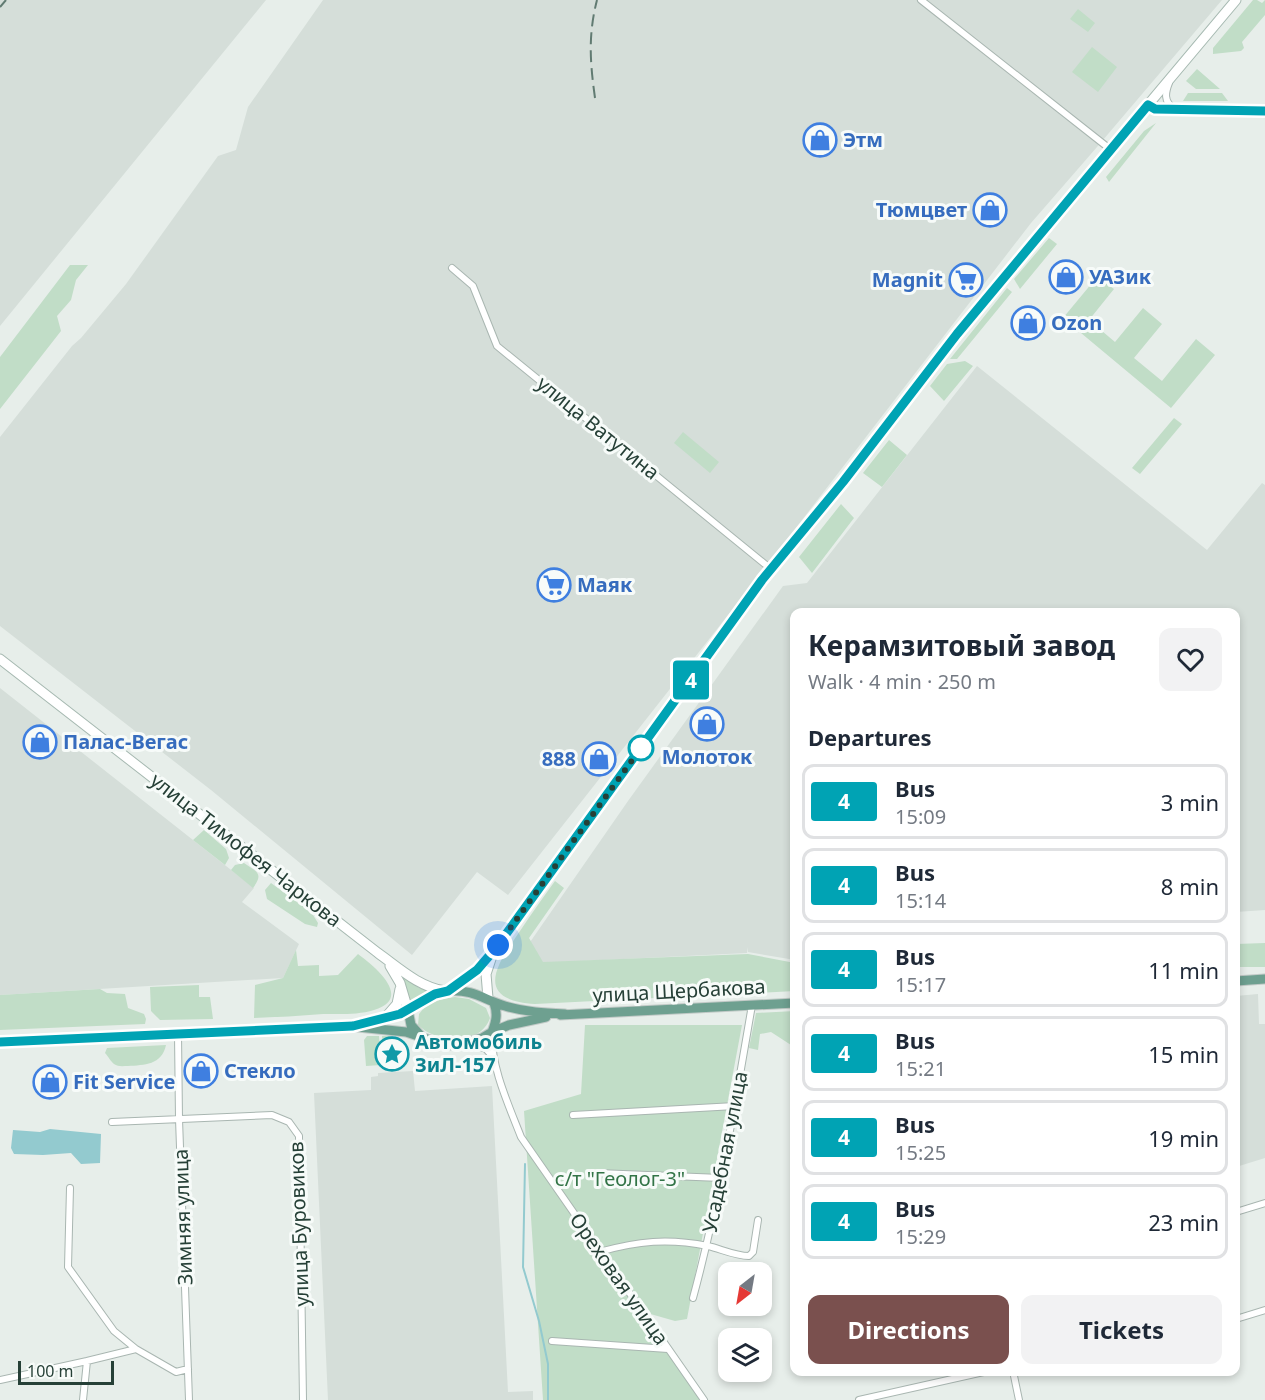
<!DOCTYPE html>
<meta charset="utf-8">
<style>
body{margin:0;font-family:"Noto Sans",sans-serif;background:#f2f2f3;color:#1f2937;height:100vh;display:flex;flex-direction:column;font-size:22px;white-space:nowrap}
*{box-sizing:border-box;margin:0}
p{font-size:20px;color:#747a83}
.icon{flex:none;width:33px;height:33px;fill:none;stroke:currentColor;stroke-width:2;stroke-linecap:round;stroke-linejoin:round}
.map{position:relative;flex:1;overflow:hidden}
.side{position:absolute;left:790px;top:608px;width:450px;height:768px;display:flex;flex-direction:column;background:#fff;border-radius:12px;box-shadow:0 3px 9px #0003}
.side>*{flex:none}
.badge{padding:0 12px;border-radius:4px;font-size:21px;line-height:39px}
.needle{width:39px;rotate:211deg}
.controls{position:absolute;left:718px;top:1262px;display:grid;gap:12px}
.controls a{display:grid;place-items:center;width:54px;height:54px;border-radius:12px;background:#fff;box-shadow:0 3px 9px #0003;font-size:30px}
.scale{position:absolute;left:18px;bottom:15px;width:96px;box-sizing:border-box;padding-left:6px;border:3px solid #264037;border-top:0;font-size:16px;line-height:21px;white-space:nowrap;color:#264037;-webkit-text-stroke:4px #f7fbf9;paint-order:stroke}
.you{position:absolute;width:30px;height:30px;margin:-15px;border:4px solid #fff;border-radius:50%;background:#1a73e8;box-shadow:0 0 0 9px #1a73e833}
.map>.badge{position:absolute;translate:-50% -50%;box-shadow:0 0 0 3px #fff}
h2{padding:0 18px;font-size:22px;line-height:54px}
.round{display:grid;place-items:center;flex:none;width:63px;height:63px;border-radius:12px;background:#f2f2f3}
.head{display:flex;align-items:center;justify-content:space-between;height:102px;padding:0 18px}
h1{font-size:28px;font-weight:700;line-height:45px}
.primary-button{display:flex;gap:12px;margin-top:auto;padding:12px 18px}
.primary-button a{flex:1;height:69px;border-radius:12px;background:#7a504e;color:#fff;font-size:24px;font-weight:700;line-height:69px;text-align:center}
.primary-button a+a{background:#f2f2f3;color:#1f2937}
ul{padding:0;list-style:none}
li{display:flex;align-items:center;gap:18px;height:75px;margin:0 12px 9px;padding:0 6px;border:3px solid #e0e1e3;border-radius:12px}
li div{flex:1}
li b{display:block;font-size:22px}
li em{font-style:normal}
li .badge{min-width:66px;font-weight:700;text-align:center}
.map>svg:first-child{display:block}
.built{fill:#d5ded9}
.green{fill:#c1ddc7}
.water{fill:#93cacf}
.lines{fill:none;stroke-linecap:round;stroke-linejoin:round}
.stream{stroke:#93cacf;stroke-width:2}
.minor-casing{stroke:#a9b6b1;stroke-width:8}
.secondary-casing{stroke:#a6b9b1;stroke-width:11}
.primary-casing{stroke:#c2cac7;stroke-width:11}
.minor{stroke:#fff;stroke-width:6}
.secondary{stroke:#fff;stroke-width:9}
.primary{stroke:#6ea090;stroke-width:9}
.rail{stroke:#617b72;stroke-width:2;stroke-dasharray:12 6;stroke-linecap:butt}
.line-casing{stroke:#fff;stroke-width:14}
.line{stroke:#00a3b4;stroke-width:9}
.walk{stroke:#264037;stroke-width:6;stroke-dasharray:0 10.8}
.stop-dot{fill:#fff;stroke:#00a3b4;stroke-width:3}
.labels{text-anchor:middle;stroke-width:6;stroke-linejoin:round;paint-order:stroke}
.shop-label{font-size:20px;font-weight:bold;fill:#366cbe;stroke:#f7fbf9;text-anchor:start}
.street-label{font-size:20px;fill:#264037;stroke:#f7fbf9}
.culture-label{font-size:20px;font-weight:bold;fill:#0d838f;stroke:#f7fbf9;text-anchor:start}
.park-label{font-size:20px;fill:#337447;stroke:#f7fbf9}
</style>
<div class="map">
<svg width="1265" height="1400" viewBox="0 0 1265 1400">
<rect width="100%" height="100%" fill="#e7eeea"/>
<path class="built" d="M0,0h266l-266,326z
M323,0h899l-125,147 -66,76 -266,345 -257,327 -31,-23 -65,83 -201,-165 -211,-164v-189l72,-91 9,-8 45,-54 92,-128 18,-6 12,-43z
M977,366l230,184 55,-67 3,2v425l-29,2v-300h-441v348l-47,-8v-5l-1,6 -226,11 -2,-6 109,-157 155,-215 24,-3z
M0,688l254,200 -12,14 57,42 -16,34 -283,17z
M1258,994l1,30h6v134l-29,9v-171z
M413,1071l2,20 77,-5 16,306 25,-1v9h-205l-14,-307 57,-3v-13l7,-1v-3z"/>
<path class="green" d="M1253,0h4l5,3 3,-3v15l-23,27 2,6 -3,3 -28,3v-6z
M1078,9l17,14 -7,9 -18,-13z
M1092,47l25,20 -19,25 -26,-20z
M1197,69l23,20h-24l-10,-8z
M1188,93h34l6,8h-45z
M1156,123l-47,59 -3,-5 38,-46z
M1049,238l8,6 -37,45 -6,-10z
M70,265h18l-12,15 -5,20 -14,16 4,15 -61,78v-52z
M1097,277l17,12 -25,31 26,22 28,-34 19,16 -28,34 28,23 34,-42 19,16 -44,53 -108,-90z
M1007,288l5,4 -55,67h-7z
M965,361l8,5 -29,35 -14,-15 17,-22z
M1174,418l8,6 -42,50 -8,-6z
M683,432l36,30 -9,11 -36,-30z
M889,440l18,15 -25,32 -19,-14z
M841,504l13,14 -42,55 -13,-16z
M204,830l22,19 3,9 -4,7 -32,-25z
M244,863c13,9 20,10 9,25l-22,-18 4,-5z
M555,881l9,7 -35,50 14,24 205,-8 47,9v28l-260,13c-62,-4 -39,-39 -15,-73 11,-17 23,-33 35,-50z
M271,883l33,24 9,8 5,8 -1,4 -12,-3 -38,-25 -2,-9z
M1265,943v24h-29v-23z
M296,950l2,16 21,-1v11l19,-1 20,-21c16,12 56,44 16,56 -16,5 -34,4 -51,4 -23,2 -46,3 -69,4l1,-33 28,-7z
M402,975l17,13 10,3 -19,10z
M199,985v12h11l3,22 -53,1 -9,-9 -1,-24z
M100,989l7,4 18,1 3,14 16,6 2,5 -1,5 -145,6v-35z
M455,997l14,2 17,9 4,10c-10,29 -54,25 -72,7l1,-11c8,-12 22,-15 36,-17z
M795,1011v41l-4,-7 -20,-13 -11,2 -2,16 -9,-2 7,-35z
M585,1025h157l-55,294 -12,2 -28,-8 56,87h-160l-19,-289 57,-17z
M367,1036h12l2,29 -15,1 -2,-26z
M382,1036h11l13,28h-6l-7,-15h-4l1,16h-6z
M166,1045c-4,20 -22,20 -38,21 -5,0 -10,1 -14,-2 -3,-2 -6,-8 -9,-11l2,-5z"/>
<path class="water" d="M50,1129l51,5 -1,29 -19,1 -10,-11 -28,2 -29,-1 -3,-6 2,-18 27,2z"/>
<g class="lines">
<path class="stream" d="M525,1164l-2,103 16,54 9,43v36"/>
<g class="minor-casing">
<path id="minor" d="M921,0l189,149
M1169,83c-4,10 -5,18 4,25
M452,268l21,18 24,60 274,223
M492,1032c-2,33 17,74 29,105l183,263
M178,1034l1,85 10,281
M470,1043l16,6 8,9
M573,1115l162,-9
M112,1122l160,-7 17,7 10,14 4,264
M598,1173l123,5
M70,1188l-2,79 46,64 22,18 -49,12 -4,39
M1236,1212l29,-9
M599,1252c39,-11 69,-14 109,-6 13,3 27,10 41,10l4,-4 5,-32
M693,1298c26,-96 42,-194 59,-293
M1236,1319l29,-9
M552,1341l116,8
M136,1349l40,23 12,-3
M1013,1371l6,29
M0,1380l87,-19
M859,1400l129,-29"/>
</g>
<g class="secondary-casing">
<path id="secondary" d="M1147,105l8,4 110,2
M0,659l378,294c21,15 41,34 67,38
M390,966l10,17 8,27
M448,991l29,-21 19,-21 266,-368 81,-100 121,-157 272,-324
M488,998l-2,-24 5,-15
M384,1019l13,-15 3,-15"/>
</g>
<g class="primary-casing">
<path id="primary" d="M1236,981l29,-2
M408,1010l3,15 10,11
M560,1015l235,-12
M358,1027l48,5 39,13h13l24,-7 10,-6 17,-7 37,-8
M492,1032c4,-10 6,-18 2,-29
M0,1042l353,-16c15,-4 30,-6 45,-12 17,-6 31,-22 50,-23 26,-2 36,9 57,15 20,6 40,7 60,8"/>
</g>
<use href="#minor" class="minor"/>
<use href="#secondary" class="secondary"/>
<use href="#primary" class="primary"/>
<path class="rail" d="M0,7l6,-7
M595,98c-5,-36 -7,-63 2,-98"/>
</g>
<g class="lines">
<g class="line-casing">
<path id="line" d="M0,1042l353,-16 47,-12 35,-20 13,-3 29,-21 19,-22 266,-368 81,-98 114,-148 191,-229 7,4 110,2"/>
</g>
<use href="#line" class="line"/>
<path class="walk" d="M498,945l143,-197"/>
</g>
<defs>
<g id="shop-ring" transform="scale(1.725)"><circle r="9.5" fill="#f7fbf9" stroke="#3f7fe0" stroke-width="1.5"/><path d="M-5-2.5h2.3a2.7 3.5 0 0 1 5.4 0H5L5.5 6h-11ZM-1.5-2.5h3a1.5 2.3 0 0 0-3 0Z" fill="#3f7fe0"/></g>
<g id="supermarket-ring" transform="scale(1.725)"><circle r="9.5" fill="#f7fbf9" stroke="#3f7fe0" stroke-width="1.5"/><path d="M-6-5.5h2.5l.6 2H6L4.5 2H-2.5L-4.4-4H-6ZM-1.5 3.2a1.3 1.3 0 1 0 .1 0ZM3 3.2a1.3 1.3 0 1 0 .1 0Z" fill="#3f7fe0"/></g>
<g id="sight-ring" transform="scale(1.725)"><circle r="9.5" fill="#f7fbf9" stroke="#0f9aa8" stroke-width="1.5"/><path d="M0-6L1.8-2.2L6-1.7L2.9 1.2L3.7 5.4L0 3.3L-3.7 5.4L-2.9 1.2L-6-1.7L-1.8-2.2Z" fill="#0f9aa8"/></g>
</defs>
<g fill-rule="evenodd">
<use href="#shop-ring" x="820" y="140"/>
<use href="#shop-ring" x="990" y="210"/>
<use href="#shop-ring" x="1066" y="277"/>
<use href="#supermarket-ring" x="966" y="280"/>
<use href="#shop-ring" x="1028" y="323"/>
<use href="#supermarket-ring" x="554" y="585"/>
<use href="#shop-ring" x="707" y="724"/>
<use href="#shop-ring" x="40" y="742"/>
<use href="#shop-ring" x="599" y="759"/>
<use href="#sight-ring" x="392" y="1054"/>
<use href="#shop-ring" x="201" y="1071"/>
<use href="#shop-ring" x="50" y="1082"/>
</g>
<circle class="stop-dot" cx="641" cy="748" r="12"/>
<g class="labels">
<g class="shop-label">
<text x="843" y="147">Этм</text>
<text x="967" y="217" text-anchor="end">Тюмцвет</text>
<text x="1089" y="284">УАЗик</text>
<text x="943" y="287" text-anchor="end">Magnit</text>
<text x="1051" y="330">Ozon</text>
<text x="577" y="592">Маяк</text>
<text x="63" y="749">Палас-Вегас</text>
<text x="707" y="764" text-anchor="middle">Молоток</text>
<text x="576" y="766" text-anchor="end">888</text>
<text x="224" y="1078">Стекло</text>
<text x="73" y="1089">Fit Service</text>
</g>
<g class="street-label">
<text transform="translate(598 428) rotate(39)" y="7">улица Ватутина</text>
<text transform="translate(246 850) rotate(38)" y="7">улица Тимофея Чаркова</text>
<text transform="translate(679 991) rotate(-3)" y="7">улица Щербакова</text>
<text transform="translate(725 1152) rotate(-79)" y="7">Усадебная улица</text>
<text transform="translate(183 1217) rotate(-92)" y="7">Зимняя улица</text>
<text transform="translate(299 1224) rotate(-92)" y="7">улица Буровиков</text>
<text transform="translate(619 1279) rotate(55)" y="7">Ореховая улица</text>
</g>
<g class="culture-label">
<text x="415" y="1049">Автомобиль<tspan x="415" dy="23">ЗиЛ-157</tspan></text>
</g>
<g class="park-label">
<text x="620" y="1186">с/т "Геолог-3"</text>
</g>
</g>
</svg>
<div class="controls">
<a><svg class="needle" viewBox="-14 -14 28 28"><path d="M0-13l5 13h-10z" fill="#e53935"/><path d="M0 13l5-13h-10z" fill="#747a83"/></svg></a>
<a><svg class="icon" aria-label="layers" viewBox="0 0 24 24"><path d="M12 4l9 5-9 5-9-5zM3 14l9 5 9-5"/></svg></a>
</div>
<div class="scale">100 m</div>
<div class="you" style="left:498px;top:945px"></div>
<b class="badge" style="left:691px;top:680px;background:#00a3b4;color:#fff">4</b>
<section class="side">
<div class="head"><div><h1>Керамзитовый завод</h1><p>Walk · 4 min · 250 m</p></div><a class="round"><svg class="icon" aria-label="heart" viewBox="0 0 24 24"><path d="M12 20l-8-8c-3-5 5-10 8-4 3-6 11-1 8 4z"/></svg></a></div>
<h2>Departures</h2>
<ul>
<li><span class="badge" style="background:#00a3b4;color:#fff">4</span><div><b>Bus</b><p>15:09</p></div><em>3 min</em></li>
<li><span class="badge" style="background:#00a3b4;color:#fff">4</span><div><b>Bus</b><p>15:14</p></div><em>8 min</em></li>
<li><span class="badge" style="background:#00a3b4;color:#fff">4</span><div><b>Bus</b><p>15:17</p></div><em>11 min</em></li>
<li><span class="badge" style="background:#00a3b4;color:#fff">4</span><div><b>Bus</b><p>15:21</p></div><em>15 min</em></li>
<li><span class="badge" style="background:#00a3b4;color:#fff">4</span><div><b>Bus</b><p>15:25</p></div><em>19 min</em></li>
<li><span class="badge" style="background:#00a3b4;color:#fff">4</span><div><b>Bus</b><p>15:29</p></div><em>23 min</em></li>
</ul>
<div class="primary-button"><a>Directions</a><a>Tickets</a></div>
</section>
</div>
